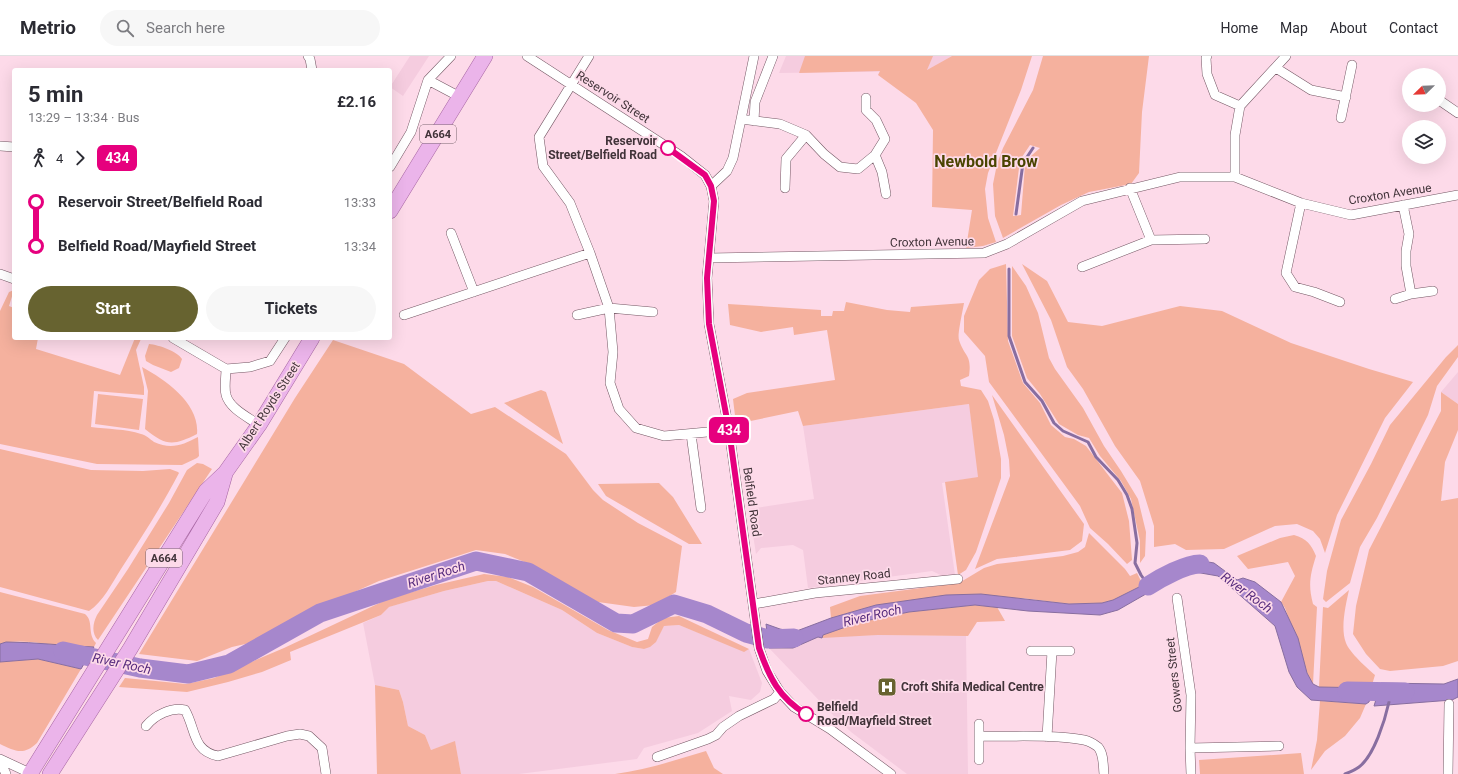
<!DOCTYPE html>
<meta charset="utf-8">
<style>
body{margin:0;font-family:Roboto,sans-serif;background:#f7f7f7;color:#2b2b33;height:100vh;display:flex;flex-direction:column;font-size:15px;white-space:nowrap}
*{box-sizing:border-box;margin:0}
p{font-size:13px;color:#7c7c81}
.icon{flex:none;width:22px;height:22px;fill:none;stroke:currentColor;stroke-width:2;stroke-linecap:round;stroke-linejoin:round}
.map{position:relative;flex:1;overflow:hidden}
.side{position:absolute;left:12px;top:12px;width:380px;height:272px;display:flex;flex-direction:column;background:#fff;border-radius:4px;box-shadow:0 4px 16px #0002}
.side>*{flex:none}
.badge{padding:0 8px;border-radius:6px;font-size:14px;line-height:26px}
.needle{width:26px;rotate:247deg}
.tools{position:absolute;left:1402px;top:12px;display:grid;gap:8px}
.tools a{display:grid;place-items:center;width:44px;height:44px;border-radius:50%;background:#fff;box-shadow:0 4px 16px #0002;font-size:20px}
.map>.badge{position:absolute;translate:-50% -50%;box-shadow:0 0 0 2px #fff}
.legs{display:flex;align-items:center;gap:6px;height:44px;padding:0 16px;font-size:13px}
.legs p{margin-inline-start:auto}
.summary{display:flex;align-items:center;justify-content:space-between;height:68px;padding:0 16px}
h1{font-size:22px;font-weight:700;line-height:30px}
.cta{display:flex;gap:8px;margin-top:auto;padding:8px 16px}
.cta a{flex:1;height:46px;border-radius:24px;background:#676330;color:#fff;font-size:16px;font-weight:700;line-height:46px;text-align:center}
.cta a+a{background:#f7f7f7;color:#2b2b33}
ul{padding:0 16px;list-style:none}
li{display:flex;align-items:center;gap:14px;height:44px;font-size:15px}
li i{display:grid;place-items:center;width:6px;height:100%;margin:0 5px;background:currentColor}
li i::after{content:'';width:10px;height:10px;margin:-5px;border:3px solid;border-radius:50%;background:#fff}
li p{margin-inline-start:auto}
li:first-child i{background:linear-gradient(#0000 50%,currentColor 0)}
li:last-child i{background:linear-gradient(currentColor 50%,#0000 0)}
header{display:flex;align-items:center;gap:24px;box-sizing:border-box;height:56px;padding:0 20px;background:#fff;border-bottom:1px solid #e1e1e2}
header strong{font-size:19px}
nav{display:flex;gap:22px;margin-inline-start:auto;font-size:14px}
.search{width:280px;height:36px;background:#f7f7f7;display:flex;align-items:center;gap:10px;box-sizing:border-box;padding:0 14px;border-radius:22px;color:#7c7c81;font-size:15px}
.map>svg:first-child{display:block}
.built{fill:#f5ccdf}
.green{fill:#f5b19e;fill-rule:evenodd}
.water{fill:#a687cc;stroke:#886ea0}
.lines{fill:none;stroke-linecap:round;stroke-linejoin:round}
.stream{stroke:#886ea0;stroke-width:3}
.river{stroke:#a687cc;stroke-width:19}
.minor-casing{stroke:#745764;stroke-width:10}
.primary-casing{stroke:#a766a3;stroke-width:16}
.minor{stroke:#fff;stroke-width:9}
.primary{stroke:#ebb4ea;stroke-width:15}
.line-1-casing{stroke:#fff;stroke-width:9}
.line-1{stroke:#e6007e;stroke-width:6}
.stop-1-dot{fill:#fff;stroke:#e6007e;stroke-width:2}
.labels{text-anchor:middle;stroke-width:3.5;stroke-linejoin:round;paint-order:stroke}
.shield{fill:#fddae9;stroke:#79656e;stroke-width:1}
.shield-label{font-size:11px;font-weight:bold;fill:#413339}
.street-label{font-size:12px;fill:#413339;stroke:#fddae9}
.stop-label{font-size:12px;font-weight:bold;fill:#413339;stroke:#fddae9;text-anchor:end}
.poi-label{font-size:12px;font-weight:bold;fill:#413339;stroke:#fddae9;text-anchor:start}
.water-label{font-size:13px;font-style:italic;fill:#572c7e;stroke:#fddae9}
.district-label{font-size:16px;font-weight:bold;fill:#4a4401;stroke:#fddae9}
</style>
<header>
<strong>Metrio</strong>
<div class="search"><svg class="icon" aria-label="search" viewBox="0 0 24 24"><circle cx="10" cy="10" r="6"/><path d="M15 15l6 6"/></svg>Search here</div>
<nav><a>Home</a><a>Map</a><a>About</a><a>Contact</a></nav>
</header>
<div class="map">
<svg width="1458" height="718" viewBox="0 0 1458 718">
<rect width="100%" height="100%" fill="#fddae9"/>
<path class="built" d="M410,0h19l-26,40 -13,-9z
M786,0h166l-26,15 -147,2z
M1458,316v32l-17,-12z
M969,348l10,73 -37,6 14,99 -24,-11 -124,17 -5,-38 -10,-5 -32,3 -5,6 -7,-45 65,-10 -11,-73z
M488,525h8l66,29 35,23 35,14 12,2 12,-8 8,-15 15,-1 65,26 5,-2 13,34 -2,9 -9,8 -22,-4 3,15 -34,22 -54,15 -7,11 -118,15h-58l-6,-32 -24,8 -6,-15 -17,-9 -5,-24 -4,-12 -24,-5 -12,-62 18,-8 7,-8 56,-16z
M878,579l88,1 2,138h-61l-56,-42 -17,-16 -65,-68h24l25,-11z"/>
<path class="green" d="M805,0h128l-6,14 25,-14h80l-11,34 -33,83 -3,16 3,29 8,24 -13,4 -17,2 6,-38 -40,-3 1,-77 -17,-27 -38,-28 2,-4 -81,2z
M1043,0h106l-7,56 -3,61 -8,11 -42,8 -28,13 -58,33 -8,-22 -2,-32 4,-20 6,-16 30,-58zM1030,89l10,3 -9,8 -6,9 -4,50 -8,1 7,-56z
M1006,208l2,77 15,42 17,20 11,22 14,12 9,2 12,7 36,47 7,28 3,39 -5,4 -19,-20 -18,-16 -10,-22 -91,-124 -4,-26 -21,-24v-16l15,-36 11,-11z
M1022,208l25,17 21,41 34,4 78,-20 42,5 69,32 78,26 44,13 -28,36 -48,97 -12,38 -5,-14 -7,-8 -16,-7 -22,2 -51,23 -38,1 -11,-6 -21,3v-21l-14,-45 -25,-35 -32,-57 -16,-22 -16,-47z
M1012,210l14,20 12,27 11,45 6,11 28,39 21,38 17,25 17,28 8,33 -1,24 -5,7v-22l-9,-42 -10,-18 -21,-25 -11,-18 -11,-3 -19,-11 -19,-30 -13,-16 -15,-42z
M14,234l-5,16 5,2v30h24l-2,11 84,26 15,-37 6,1 -5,11 8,37v8l-50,-4 -3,36c16,2 35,2 50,7 5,1 9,5 13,8 17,8 29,3 44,-5l1,19 -2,2 -15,7 -85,-1 -97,-20v-133l9,-19z
M846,246l41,8 23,2 1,-5 53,-4c-1,7 -7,32 -5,37 6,18 13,14 10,36l-9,4 1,6 20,4 7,11 6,19 7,39v19l-25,74 -10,18 -8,5 -13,-93 33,-5 -9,-73 -166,22 -5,-15 -62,13 -3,-25 14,-6 88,-13 -8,-50 -33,5 -1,-8 -32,5 -31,-7 -2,-21 93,6v6h11l1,-5h11z
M333,284l71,24 67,50 24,-7 71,47 27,36 10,10 35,23 44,23 -6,46 -21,13 -21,2 -36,-5 -25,-12 -46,-27 -22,-9 -29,-4 -97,31 -83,37 -42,24 -22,5 -35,14 -58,-7 156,-256z
M149,288c10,1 28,7 33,15l-3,9 -8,4 -18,-7 -7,-4 -1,-5z
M1458,289v12l-21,29 -9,29 -51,103 -17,29 -10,36 -24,19 -3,-3 4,-28 14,-51 30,-56 19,-39 56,-68z
M142,311c24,13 58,37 55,67 -24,12 -31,12 -52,-5l3,-38z
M541,334l5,2 17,52 -59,-41z
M1441,336l17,12v26l-13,32 -4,39 17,-3v163l-15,5 -53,5 -10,-2 -14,-15 -13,-20 3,-28 13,-56 72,-139z
M98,338l45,5 -4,31 -44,-6z
M992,339l92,129 -2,17 -12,9 -73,9 -22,10 35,-93 -1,-16 -5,-25z
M0,393l91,21 52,1 27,-2 8,3 1,1c-17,33 -38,65 -58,96 -9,14 -18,33 -32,42l-89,-24z
M197,407l6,1 9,5 -114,171c-7,-7 -5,-17 -1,-25l31,-46 41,-66 18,-33z
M659,427l14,14 29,47h-13l-83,-48 -8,-12z
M1089,477l36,36 5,7 7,-3 6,12 -30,15 -11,3 -33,1 -47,-6 -146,7 -45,13 -1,-11 30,-11 99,-13 25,-15 13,-4 66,-8 15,-4 7,-5z
M1294,479c13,4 17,9 22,21 -6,19 -8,29 -3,48l4,3 -4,77 -6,-11 -22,-65 -4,-6 14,-26 -7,-14 -40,7 -11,-13 43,-18z
M484,518l24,3 25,10 75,43 29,12 11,-3 4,-12 11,-9 16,-2 70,33 -5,3 -65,-27 -15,1 -8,16 -6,5 -6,2 -12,-2 -35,-14 -35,-23 -66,-29h-8l-44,10 -55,16 -8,8 -91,37 1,8 -29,12 -34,10 -41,10 -68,-5 6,-9 61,6 28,-6 70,-30 104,-49 48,-14z
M1349,534c-3,14 -9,38 -3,53 4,10 20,24 29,32l-4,13 -52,-1 4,-80 5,1z
M0,536l85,22c9,7 2,20 11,29l-2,4c-11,0 -21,0 -32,-1 -20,-2 -41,-8 -62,-2z
M975,549l22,2 8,14 -28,1 -9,14 -90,-1 -56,3 1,-3 37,-13 49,-10z
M38,603l43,10 -44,74c-14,13 -22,8 -37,1v-82z
M375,629l24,5 4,12 5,24 17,9 6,15 24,-9 6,33h-84z
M1320,645l46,3 -6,14 -15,18 -20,15 -14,19 6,-30z
M706,695l8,17 9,6h-108c31,-4 61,-14 91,-23z
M1301,697l3,21h-104l-1,-14z"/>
<path class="water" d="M1203,505l11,2 23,17 6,-2 12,4 26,20 17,36 9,35 6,11 6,3 54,1 -4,14 -3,2 -55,-4 -14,-13 -8,-15 -14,-46 -57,-50 -23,-4 -18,4 -2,-10z
M1170,511l2,12 -54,31 -18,5 -72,-4 -53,-6 -66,7 -49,10 -37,13 -1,3 -4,-1 -25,11h-24l-3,-24 14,5 14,3 37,-14 45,-13 70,-10 35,-1 88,10 33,-1 11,-3 30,-15 22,-17z
M6,586c30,0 58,4 88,5l-13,22 -43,-10 -38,3v-18z
M1458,623v18l-6,3 -78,6 7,-23 63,1z"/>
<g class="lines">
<path class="stream" d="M1016,158l7,-51 10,-15
M1009,213v67l16,46 17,19 12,22 9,8 25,11 8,15 22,23 9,15 5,14 5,34 -2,20 6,12 7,10
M1345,718c5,-2 10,-4 14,-7 15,-11 26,-47 30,-65"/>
<path class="river" d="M1148,530c12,-8 38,-22 52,-22
M63,595l77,17 48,6 41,-10 91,-51 156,-52 52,11 88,51 17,1 41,-20 33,10 39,19 22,6 26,-1
M1347,635l58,1"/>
<g class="minor-casing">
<path id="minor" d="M308,0l2,3 2,11
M527,0l154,100 24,19 6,11 3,15 -7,77 2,46 20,106 30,218 8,23 13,21 14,15 36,22 61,45
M589,0l-50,81 4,29 27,37 20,50 19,55 4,44 -3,31 9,26 17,19 28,8 65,-6
M1207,0l-1,2 1,16 8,21 25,11
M1276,12l35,22 35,7
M428,24l32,17
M1439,44l19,13
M1341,62l11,-53
M741,63l39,5 26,11 18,19 16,13 18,2 17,-14 10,-16 -9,-19 -10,-10v-12
M754,65l1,-19 18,-46
M0,90l14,1
M875,99l7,17 4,22
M390,111l21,-35 17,-52 23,-24
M1235,121v-42l5,-29 46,-50
M711,130l16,-15 6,-13 21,-102
M785,132l1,-29 20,-24
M1130,132l21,52
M1301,147l-15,70 9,14 19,5 26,10
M1403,149l6,29 -3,17v15l5,28
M451,177l23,59
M709,202l275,-5 23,-9 75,-43 98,-24h55l66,26 50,12 107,-20
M1082,211l69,-27 54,-1
M0,218l14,5
M1395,243l16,-5 22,-3
M404,259l186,-62
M577,259l32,-7 44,4
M173,282l53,31c0,8 -2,18 0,26 4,14 22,22 33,30
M226,313l24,-2 20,-6 15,-23
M691,378l10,74
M1177,542l14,97 -1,53 1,26
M754,548l61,-11 143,-14
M1031,595h39
M146,670c9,-11 25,-19 39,-16 11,19 7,41 33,46l69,-20 13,-2 9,2 13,12 4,26
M979,680c33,1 73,-2 105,4 5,1 10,4 14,7 6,7 5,18 6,27
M1047,681l5,-86
M1190,692l89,-2
M657,701l51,-18 8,-4 7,-8 16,-11 35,-17 6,-7
M0,703l32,15
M979,704v-36
M0,705l6,13
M1448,718l1,-70"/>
</g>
<g class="primary-casing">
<path id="primary" d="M390,155l95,-155
M30,718l176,-283 19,-18 34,-48 53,-87
M50,718l80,-125 87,-147 8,-28"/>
</g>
<use href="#minor" class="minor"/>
<use href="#primary" class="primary"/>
</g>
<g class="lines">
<g class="line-1-casing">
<path id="line-1" d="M668,92l37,27 6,11 3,15 -7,77 2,46 20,106 30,218c10,29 20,50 47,66"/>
</g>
<use href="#line-1" class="line-1"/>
</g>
<defs>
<g id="hospital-square" transform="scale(1)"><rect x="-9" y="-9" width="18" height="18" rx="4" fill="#676330" stroke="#fddae9"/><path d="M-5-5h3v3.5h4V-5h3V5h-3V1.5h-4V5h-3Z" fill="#fff"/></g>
</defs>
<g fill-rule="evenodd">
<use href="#hospital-square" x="887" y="631"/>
</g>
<g class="stop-1-dot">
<circle cx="668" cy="92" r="7"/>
<circle cx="806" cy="658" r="7"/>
</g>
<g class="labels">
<g class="shield">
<rect x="420" y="69" width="36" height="18" rx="3"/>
<rect x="146" y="493" width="36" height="18" rx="3"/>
</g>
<g class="shield-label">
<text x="438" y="82">A664</text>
<text x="164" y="506">A664</text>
</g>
<g class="street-label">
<text transform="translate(613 41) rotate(33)" y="4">Reservoir Street</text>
<text transform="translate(1390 138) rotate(-9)" y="4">Croxton Avenue</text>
<text transform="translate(932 186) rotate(-1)" y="4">Croxton Avenue</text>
<text transform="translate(269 350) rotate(-57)" y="4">Albert Royds Street</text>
<text transform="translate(752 446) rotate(82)" y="4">Belfield Road</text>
<text transform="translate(854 521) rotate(-6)" y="4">Stanney Road</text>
<text transform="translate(1174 619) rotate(-96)" y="4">Gowers Street</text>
</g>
<g class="stop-label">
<text x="657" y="89">Reservoir<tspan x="657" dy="14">Street/Belfield Road</tspan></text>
<text x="817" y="655" text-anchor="start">Belfield<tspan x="817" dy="14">Road/Mayfield Street</tspan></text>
</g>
<g class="poi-label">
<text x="901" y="635">Croft Shifa Medical Centre</text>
</g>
<g class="water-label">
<text transform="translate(436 518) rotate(-18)" y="5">River Roch</text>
<text transform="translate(1247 536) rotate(36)" y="5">River Roch</text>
<text transform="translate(872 559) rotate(-13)" y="5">River Roch</text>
<text transform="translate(122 607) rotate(12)" y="5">River Roch</text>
</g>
<g class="district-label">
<text x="986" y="111">Newbold Brow</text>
</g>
</g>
</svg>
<div class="tools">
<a><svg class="needle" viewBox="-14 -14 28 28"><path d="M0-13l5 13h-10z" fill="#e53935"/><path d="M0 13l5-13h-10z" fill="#7c7c81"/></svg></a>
<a><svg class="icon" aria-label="layers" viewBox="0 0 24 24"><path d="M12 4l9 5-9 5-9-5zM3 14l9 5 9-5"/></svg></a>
</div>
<b class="badge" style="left:729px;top:374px;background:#e6007e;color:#fff">434</b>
<section class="side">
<div class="summary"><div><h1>5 min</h1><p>13:29 – 13:34 · Bus</p></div><b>£2.16</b></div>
<div class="legs"><svg class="icon" aria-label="walk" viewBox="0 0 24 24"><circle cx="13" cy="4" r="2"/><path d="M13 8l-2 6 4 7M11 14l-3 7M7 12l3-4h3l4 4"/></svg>4<svg class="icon" aria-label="forward" viewBox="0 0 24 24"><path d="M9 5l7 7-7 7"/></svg><b class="badge" style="background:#e6007e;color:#fff">434</b></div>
<ul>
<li><i style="color:#e6007e"></i><b>Reservoir Street/Belfield Road</b><p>13:33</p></li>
<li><i style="color:#e6007e"></i><b>Belfield Road/Mayfield Street</b><p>13:34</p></li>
</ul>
<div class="cta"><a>Start</a><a>Tickets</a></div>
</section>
</div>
